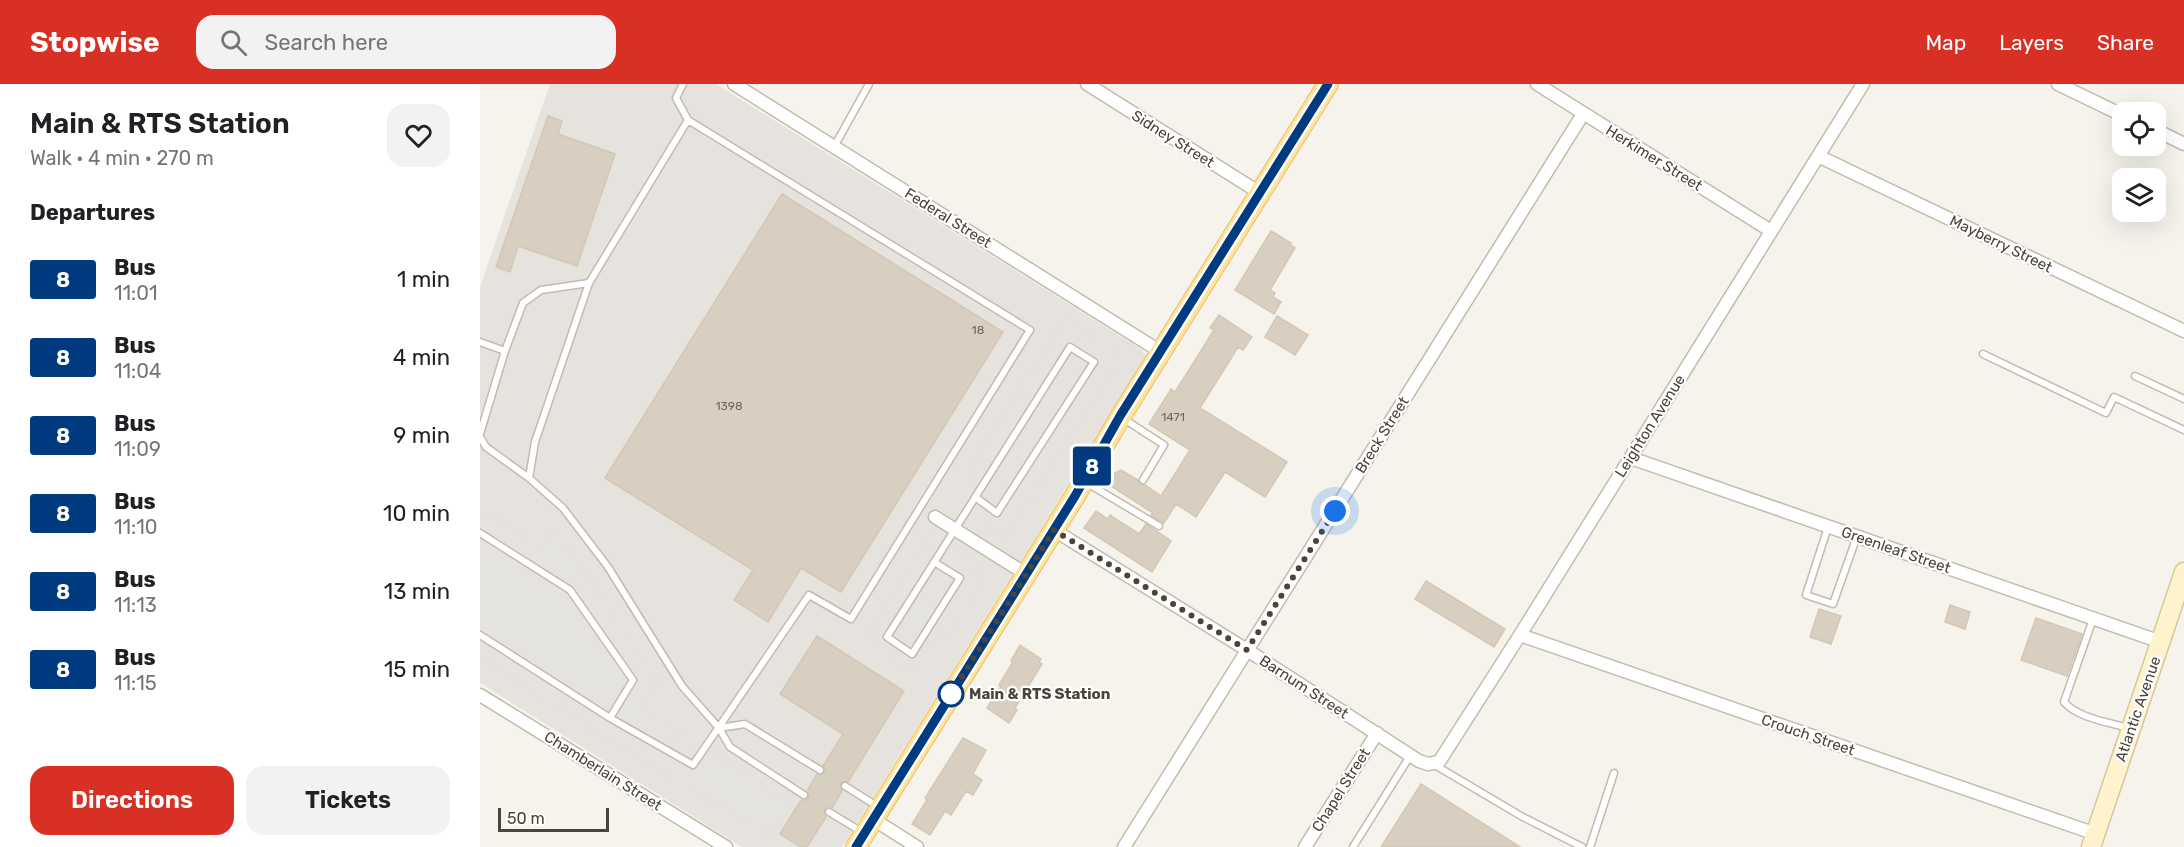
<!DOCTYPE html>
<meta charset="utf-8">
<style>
body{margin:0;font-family:Rubik,sans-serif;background:#f2f2f2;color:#202124;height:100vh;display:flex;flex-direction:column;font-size:22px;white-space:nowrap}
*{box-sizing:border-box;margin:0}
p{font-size:20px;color:#757577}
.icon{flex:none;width:33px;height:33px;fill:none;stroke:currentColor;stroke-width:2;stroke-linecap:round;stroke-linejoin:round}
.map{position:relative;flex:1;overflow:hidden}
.details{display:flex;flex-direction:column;background:#fff;width:480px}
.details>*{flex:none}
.badge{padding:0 12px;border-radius:4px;font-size:21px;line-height:39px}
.fabs{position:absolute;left:1632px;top:18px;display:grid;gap:12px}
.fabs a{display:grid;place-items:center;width:54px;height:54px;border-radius:12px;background:#fff;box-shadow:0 6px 24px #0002;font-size:30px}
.scale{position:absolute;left:18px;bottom:15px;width:111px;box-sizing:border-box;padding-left:6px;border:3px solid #4b4439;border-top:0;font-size:16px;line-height:21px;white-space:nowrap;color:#4b4439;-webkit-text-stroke:4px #fff;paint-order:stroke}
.you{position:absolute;width:30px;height:30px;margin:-15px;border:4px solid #fff;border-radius:50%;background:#1a73e8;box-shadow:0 0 0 9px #1a73e833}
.map>.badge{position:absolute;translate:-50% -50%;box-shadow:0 0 0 3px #fff}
h2{padding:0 30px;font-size:22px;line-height:54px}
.round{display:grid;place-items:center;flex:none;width:63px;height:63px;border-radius:18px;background:#f2f2f2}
.summary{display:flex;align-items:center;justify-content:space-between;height:102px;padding:0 30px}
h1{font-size:28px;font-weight:600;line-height:45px}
.action{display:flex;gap:12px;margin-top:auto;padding:12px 30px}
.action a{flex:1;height:69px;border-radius:18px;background:#d93025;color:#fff;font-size:24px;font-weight:600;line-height:69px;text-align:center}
.action a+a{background:#f2f2f2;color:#202124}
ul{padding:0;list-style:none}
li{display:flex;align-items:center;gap:18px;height:78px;padding:0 30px}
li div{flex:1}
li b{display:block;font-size:22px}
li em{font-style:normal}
li .badge{min-width:66px;font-weight:700;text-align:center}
header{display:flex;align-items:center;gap:36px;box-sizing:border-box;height:84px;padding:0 30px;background:#d93025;color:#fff}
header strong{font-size:28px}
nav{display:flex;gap:33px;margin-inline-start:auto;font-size:21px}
.search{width:420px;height:54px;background:#f2f2f2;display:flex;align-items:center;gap:15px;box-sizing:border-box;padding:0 21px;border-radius:18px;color:#757577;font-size:22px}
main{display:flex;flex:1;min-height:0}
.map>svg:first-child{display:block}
.industrial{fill:#e6e2dd}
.parking{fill:#e5e3e0}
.building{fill:#d8cfc1;stroke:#d3c7b4;stroke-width:1.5}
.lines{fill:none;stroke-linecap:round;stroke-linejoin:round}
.service-casing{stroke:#c2bbae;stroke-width:9}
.minor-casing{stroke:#c2bbae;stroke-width:15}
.secondary-casing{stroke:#d6c79b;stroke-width:21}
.primary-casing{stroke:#e6c16a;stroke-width:22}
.service{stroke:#fff;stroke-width:6}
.minor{stroke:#fff;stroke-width:12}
.secondary{stroke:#fff3cd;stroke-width:18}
.primary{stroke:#ffe39c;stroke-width:20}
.line-casing{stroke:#fff;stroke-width:14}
.line{stroke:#003b80;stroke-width:9}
.walk{stroke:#4b4439;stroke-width:6;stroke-dasharray:0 10.8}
.stop-dot{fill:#fff;stroke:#003b80;stroke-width:3}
.labels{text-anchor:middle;stroke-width:4.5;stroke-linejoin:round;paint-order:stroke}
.number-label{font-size:12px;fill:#6e675b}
.street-label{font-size:15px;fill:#4b4439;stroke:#fff}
.stop-label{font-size:15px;font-weight:bold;fill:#4b4439;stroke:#fff;text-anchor:start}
</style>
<header>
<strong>Stopwise</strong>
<div class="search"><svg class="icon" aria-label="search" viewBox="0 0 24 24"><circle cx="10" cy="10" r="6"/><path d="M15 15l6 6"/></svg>Search here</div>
<nav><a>Map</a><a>Layers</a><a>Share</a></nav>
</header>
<main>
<section class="details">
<div class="summary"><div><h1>Main &amp; RTS Station</h1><p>Walk · 4 min · 270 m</p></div><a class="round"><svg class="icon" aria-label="heart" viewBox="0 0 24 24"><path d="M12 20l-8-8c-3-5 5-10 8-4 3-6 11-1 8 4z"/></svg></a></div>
<h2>Departures</h2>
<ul>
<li><span class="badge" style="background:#003b80;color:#fff">8</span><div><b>Bus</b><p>11:01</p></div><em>1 min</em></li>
<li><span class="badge" style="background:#003b80;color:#fff">8</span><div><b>Bus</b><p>11:04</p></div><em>4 min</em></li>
<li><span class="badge" style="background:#003b80;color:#fff">8</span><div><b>Bus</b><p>11:09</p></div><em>9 min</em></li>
<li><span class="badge" style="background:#003b80;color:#fff">8</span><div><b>Bus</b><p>11:10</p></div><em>10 min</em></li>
<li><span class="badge" style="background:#003b80;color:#fff">8</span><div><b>Bus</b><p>11:13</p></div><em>13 min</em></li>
<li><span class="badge" style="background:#003b80;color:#fff">8</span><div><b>Bus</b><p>11:15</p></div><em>15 min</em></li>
</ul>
<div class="action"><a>Directions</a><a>Tickets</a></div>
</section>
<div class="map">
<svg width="1704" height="763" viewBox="0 0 1704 763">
<rect width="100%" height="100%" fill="#f6f3ec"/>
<path class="industrial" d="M70,0h166l425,265 4,5v8l-303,485h-100l-262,-164v-396z"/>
<path class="parking" d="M585,234l50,31 2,13 -111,177 -46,-29 18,-30 -10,-7z
M0,425l58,37 15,-13 23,26 81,122 -16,26 42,25 -6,11 8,4 29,8 79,49 -22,34 -92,-58 -2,2 -197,-124z
M454,445l24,15 -3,5 24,15 -6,10 9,7 -35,57 -11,-6 -26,41 -21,-14 5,-10 -26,-16z"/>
<path class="building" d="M68,32l14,5 -4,13 57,20 -38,112 -59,-20 -8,26 -14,-5z
M302,110l221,138 -162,260 -40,-24 -33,54 -34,-22 19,-30 -148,-92z
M791,147l20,12 -1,2 5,3 -25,42 5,3 -2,4 8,5 -7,12 -39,-24z
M739,231l33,22 -9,13 -5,-3 -38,61 87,54 -22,35 -40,-25 -29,45 -20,-13 -12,19 -13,-8 2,-2 -45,-29 7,-11 6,-3 17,10 2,4 5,1 16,11 29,-46 -41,-26 22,-35 4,3 19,-30 20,-32 -4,-2z
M797,232l31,19 -13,20 -30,-18z
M616,427l12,8 2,-4 29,19 7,-10 25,17 -19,31 -68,-44z
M946,497l79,48 -11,18 -79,-48z
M1470,521l20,7 -5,17 -20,-7z
M1339,525l22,7 -10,28 -21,-7z
M1556,534l46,16 -15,42 -46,-16z
M337,552l87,55 -56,91 -7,1 -1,3 2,5 -10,17 -7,1 -1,3 2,5 -19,30h-6l-21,-13 21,-34h5l3,-3 -2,-6 10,-17 7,-1 1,-3 -2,-4 20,-32 -63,-40z
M540,561l21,14 -2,3 3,2 -27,44 2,2 -8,13 -22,-15 14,-22 -2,-1 14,-23 -2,-1z
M483,654l23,12 -13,24 9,6 -9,15 -7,-4 -15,24 -6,-4 -15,24 -18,-11 15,-24 -2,-2z
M941,700l99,63h-139z"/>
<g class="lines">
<g class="service-casing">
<path id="service" d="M203,0l-7,14 12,22
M354,63l35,-63
M0,258l25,9 18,-48 18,-13 48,-7
M1503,270l123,59 8,-16 70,33
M1655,292l49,23
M644,335l40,26 -21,35
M0,350l25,-83
M0,353l6,10 43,31
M607,399l72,43
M1348,443l-22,68 27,9 24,-68
M0,449l90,57 63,90 -23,38
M454,478l26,16 -48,76 -25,-17c61,-97 122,-193 183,-290l24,15 -97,151 -22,-16
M1613,535l-29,83c14,16 44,20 64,26
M0,551l130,83 83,47 116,-170 42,24 179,-289 -342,-210 -99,163 -54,159 -6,36 34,30 45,59 74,119 37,42 11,19 74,48
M239,644l26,-4 75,46
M953,680l88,52 61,31
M365,702l32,20
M349,728l33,20
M873,763l57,-91
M1110,763l24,-74"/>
</g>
<g class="minor-casing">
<path id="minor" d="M254,0l427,268
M607,0l173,109
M1057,0l234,147
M1578,0l64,31
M1676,46l28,14
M1338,72l366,175
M1151,374l530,184
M455,433l91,57
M574,446l193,120 172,111 9,3 11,-2 81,-127 343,-551
M1040,551l576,199
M0,611l246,152
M393,735l44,28
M644,763l459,-733
M825,763l72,-114"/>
</g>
<g class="secondary-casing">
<path id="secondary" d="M1611,763l93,-275"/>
</g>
<g class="primary-casing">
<path id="primary" d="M376,763l219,-351 46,-80 207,-332"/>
</g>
<use href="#service" class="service"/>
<use href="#minor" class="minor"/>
<use href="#secondary" class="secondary"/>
<use href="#primary" class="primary"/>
</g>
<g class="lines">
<g class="line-casing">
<path id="line" d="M376,763l219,-351 45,-80 208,-332"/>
</g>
<use href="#line" class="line"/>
<path class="walk" d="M471,610l-3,5 106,-169 193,120 88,-139"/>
</g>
<circle class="stop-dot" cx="471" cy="610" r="12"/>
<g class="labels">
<g class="number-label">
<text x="498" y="250">18</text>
<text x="249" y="326">1398</text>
<text x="693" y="337">1471</text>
</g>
<g class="street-label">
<text transform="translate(693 55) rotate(32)" y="5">Sidney Street</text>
<text transform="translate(1174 74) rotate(32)" y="5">Herkimer Street</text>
<text transform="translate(468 134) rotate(32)" y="5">Federal Street</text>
<text transform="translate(1521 160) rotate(26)" y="5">Mayberry Street</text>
<text transform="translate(1170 342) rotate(-58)" y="5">Leighton Avenue</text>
<text transform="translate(902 351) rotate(-58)" y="5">Breck Street</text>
<text transform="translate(1416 466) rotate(19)" y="5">Greenleaf Street</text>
<text transform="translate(824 603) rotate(33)" y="5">Barnum Street</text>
<text transform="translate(1658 625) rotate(-71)" y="5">Atlantic Avenue</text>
<text transform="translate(1328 651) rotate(19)" y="5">Crouch Street</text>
<text transform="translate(123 687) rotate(32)" y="5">Chamberlain Street</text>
<text transform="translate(861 706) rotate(-58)" y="5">Chapel Street</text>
</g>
<g class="stop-label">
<text x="489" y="615">Main &amp; RTS Station</text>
</g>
</g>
</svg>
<div class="fabs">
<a><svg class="icon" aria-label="locate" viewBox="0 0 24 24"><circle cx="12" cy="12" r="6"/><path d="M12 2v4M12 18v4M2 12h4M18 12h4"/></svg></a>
<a><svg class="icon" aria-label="layers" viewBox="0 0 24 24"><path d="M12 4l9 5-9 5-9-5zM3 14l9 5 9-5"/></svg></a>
</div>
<div class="scale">50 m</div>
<div class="you" style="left:855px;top:427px"></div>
<b class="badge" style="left:612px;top:382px;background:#003b80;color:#fff">8</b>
</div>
</main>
